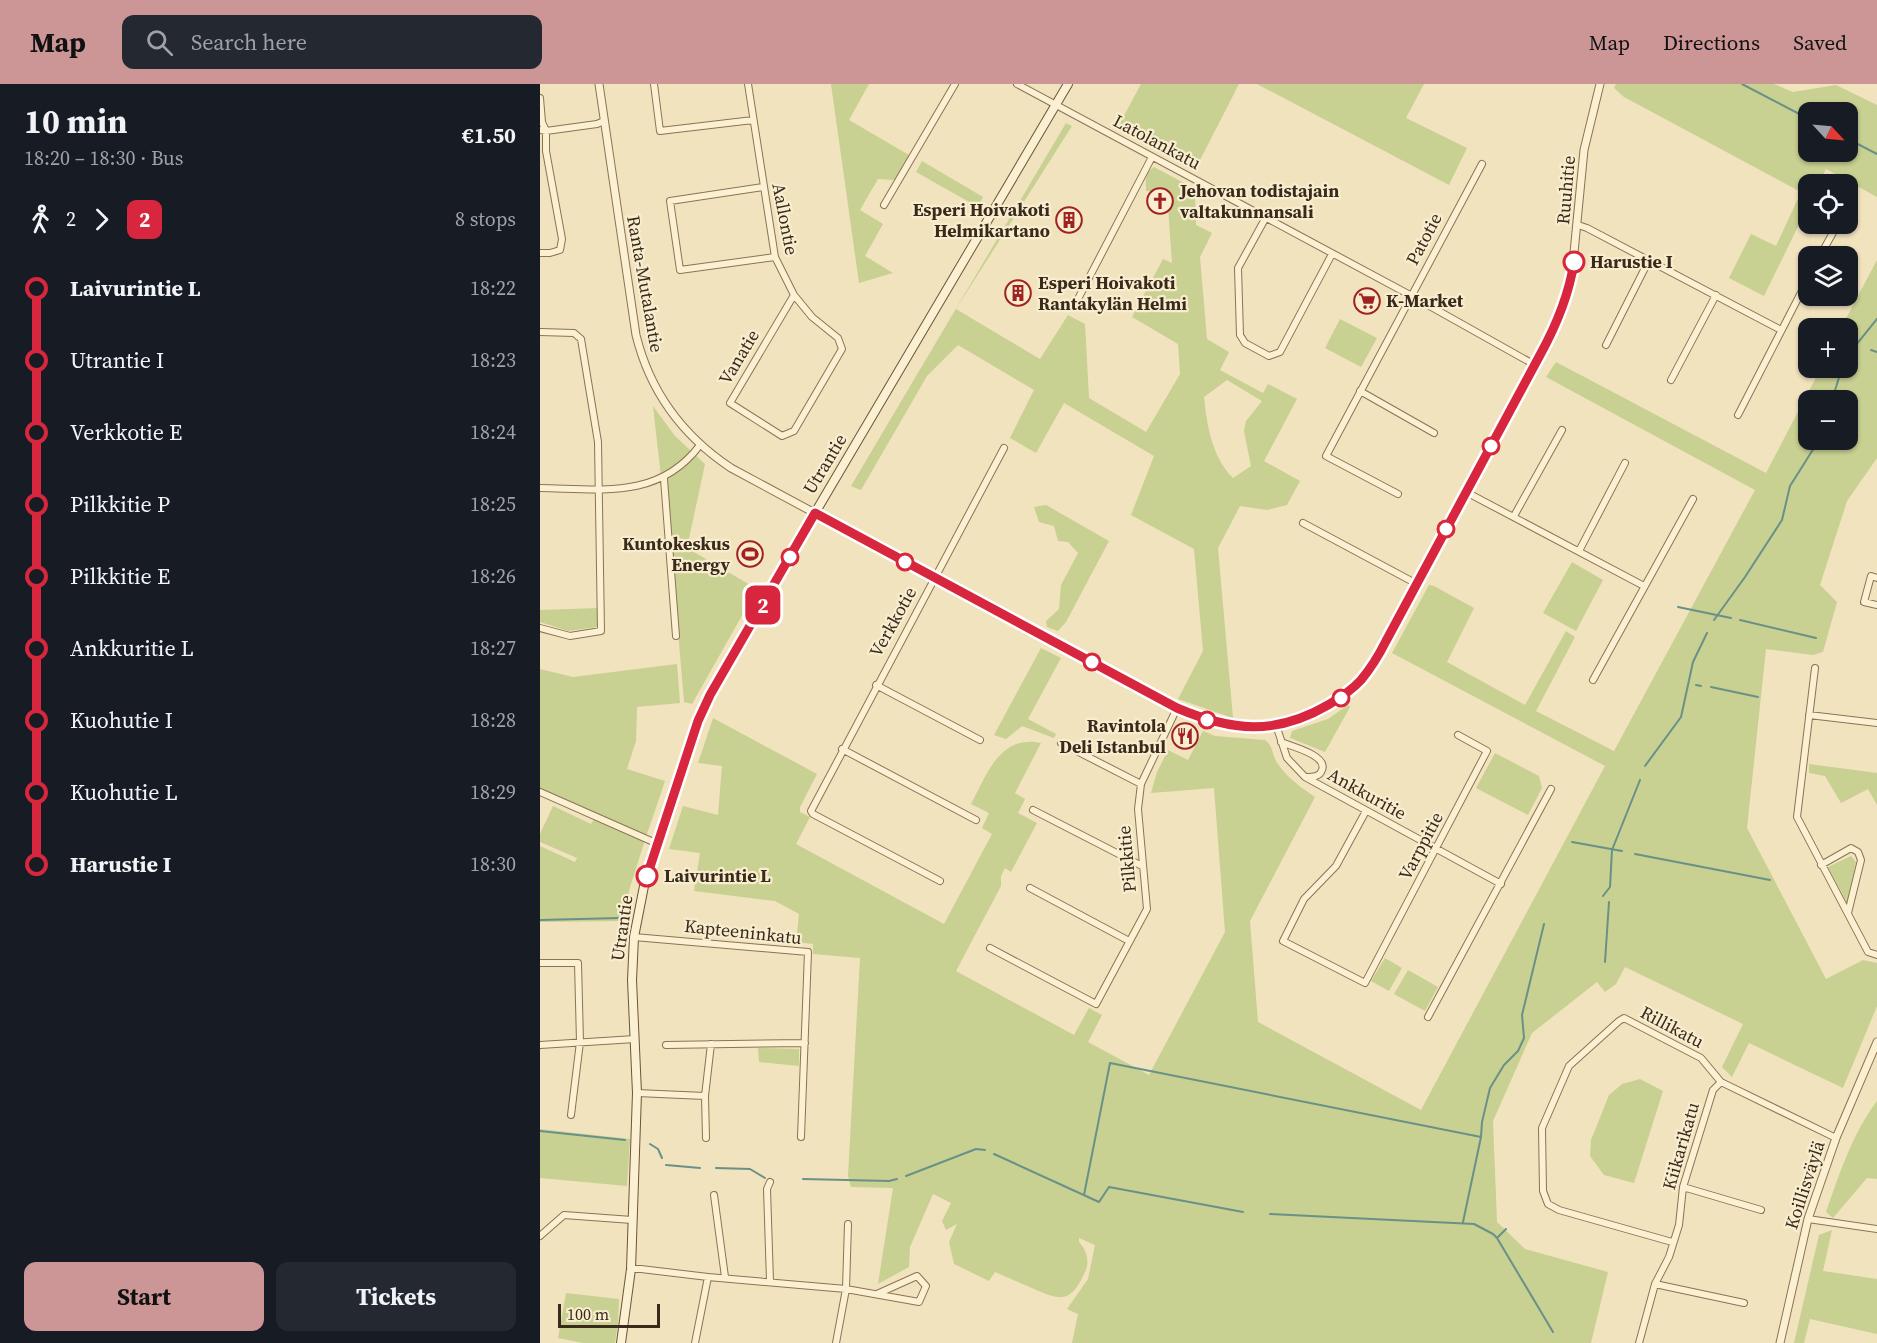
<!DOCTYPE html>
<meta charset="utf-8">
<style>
body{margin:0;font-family:"Source Serif 4",serif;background:#242831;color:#f1f3f6;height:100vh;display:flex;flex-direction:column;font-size:22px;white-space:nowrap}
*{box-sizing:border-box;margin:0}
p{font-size:20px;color:#9ea1a6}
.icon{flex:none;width:33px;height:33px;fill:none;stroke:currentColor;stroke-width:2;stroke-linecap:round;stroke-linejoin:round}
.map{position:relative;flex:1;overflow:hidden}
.details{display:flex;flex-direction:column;background:#171b24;width:540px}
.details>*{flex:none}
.badge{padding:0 12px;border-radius:9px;font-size:21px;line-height:39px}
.needle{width:39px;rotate:116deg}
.controls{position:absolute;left:1258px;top:18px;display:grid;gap:12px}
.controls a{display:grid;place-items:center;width:60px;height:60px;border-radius:12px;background:#171b24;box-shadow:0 2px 4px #0004;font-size:30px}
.scale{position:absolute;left:18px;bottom:15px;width:102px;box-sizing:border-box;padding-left:6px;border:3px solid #392a1b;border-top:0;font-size:16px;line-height:21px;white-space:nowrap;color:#392a1b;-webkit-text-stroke:4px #f8edcf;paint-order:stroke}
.map>.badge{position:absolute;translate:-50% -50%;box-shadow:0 0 0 3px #fff}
.legs{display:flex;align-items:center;gap:9px;height:66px;padding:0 24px;font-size:20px}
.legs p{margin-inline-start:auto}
.summary{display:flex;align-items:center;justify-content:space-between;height:102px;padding:0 24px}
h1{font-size:33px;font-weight:700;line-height:45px}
.action{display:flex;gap:12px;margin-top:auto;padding:12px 24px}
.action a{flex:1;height:69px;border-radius:12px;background:#cc9596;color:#111;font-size:24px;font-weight:700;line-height:69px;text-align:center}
.action a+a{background:#242831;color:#f1f3f6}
ul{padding:0 24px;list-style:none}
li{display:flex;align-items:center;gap:21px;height:72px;font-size:22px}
li i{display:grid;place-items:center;width:9px;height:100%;margin:0 8px;background:currentColor}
li i::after{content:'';width:15px;height:15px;margin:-8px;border:4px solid;border-radius:50%;background:#171b24}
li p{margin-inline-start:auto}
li:first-child i{background:linear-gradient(#0000 50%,currentColor 0)}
li:last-child i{background:linear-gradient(currentColor 50%,#0000 0)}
header{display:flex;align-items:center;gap:36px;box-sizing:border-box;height:84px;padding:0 30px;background:#cc9596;color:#111}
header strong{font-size:28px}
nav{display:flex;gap:33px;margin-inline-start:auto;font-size:21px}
.search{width:420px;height:54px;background:#242831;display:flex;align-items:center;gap:15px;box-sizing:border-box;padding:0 21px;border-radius:12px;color:#9ea1a6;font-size:22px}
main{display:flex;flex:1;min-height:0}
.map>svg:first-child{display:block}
.green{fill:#c8d092;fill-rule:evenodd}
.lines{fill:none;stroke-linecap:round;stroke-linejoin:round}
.stream{stroke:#699188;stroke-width:2}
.minor-casing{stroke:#8b7355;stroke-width:8}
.tertiary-casing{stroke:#8b7355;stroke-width:9}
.secondary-casing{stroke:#6d5439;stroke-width:10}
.minor{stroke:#fbf0d2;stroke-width:6}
.tertiary{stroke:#fbf0d2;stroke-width:7}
.secondary{stroke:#fbf0d2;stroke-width:8}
.line-1-casing{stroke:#fff;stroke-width:14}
.line-1{stroke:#d7263d;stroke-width:9}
.stop-1-dot{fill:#fff;stroke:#d7263d;stroke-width:3}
.labels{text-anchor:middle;stroke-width:4.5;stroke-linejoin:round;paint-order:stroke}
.street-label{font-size:18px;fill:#392a1b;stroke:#f8edcf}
.poi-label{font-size:18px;font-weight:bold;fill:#392a1b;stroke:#f8edcf;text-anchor:start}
.stop-label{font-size:18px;font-weight:bold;fill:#392a1b;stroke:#f8edcf;text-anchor:start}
</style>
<header>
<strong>Map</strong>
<div class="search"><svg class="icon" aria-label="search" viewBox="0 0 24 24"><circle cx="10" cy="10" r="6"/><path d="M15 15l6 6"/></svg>Search here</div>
<nav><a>Map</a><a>Directions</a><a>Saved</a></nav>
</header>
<main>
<section class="details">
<div class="summary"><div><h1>10 min</h1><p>18:20 – 18:30 · Bus</p></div><b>€1.50</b></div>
<div class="legs"><svg class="icon" aria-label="walk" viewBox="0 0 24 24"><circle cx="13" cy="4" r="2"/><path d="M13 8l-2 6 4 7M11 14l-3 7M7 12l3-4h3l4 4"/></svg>2<svg class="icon" aria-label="forward" viewBox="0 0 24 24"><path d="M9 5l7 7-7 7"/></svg><b class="badge" style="background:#d7263d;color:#fff">2</b><p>8 stops</p></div>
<ul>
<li><i style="color:#d7263d"></i><b>Laivurintie L</b><p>18:22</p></li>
<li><i style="color:#d7263d"></i><span>Utrantie I</span><p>18:23</p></li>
<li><i style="color:#d7263d"></i><span>Verkkotie E</span><p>18:24</p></li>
<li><i style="color:#d7263d"></i><span>Pilkkitie P</span><p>18:25</p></li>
<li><i style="color:#d7263d"></i><span>Pilkkitie E</span><p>18:26</p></li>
<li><i style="color:#d7263d"></i><span>Ankkuritie L</span><p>18:27</p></li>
<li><i style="color:#d7263d"></i><span>Kuohutie I</span><p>18:28</p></li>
<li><i style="color:#d7263d"></i><span>Kuohutie L</span><p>18:29</p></li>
<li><i style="color:#d7263d"></i><b>Harustie I</b><p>18:30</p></li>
</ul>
<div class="action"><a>Start</a><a>Tickets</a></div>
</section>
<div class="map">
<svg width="1337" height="1259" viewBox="0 0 1337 1259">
<rect width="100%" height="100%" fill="#f1e3be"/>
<path class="green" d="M291,0h38l-20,36 60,35 -14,25 -17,-1 -18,31 23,14 -18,32 28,17 -34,10z
M601,0h98l-43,84 -77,-43z
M717,0h167l-18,34 61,30 -18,37z
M1076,0h158l19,8 43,-7 41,20v92l-51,-28 -7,15h-10v20l-45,92 -35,-18 22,-44 25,12 25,-54 -177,-95 -10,-9zM1269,28h39v40h-39z
M526,39l6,3 -116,183 84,50 28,-44 17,9 4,74 57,34 34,-58 -2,-30 -46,-27 31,-58 9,4 -5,-71 -21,-1c0,-11 -2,-18 8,-24l45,24 -4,8 1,26 16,8 -12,24 7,82 22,13 -9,18 43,23 5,-9 29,15 -33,62 36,20 -13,24 -20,5 -27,-4 -22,42 15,170 -55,-19 25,-48 -9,-102 -63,-34 23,-59 -90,-53 -28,50 -26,-15 24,-48 -76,-45 -31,31 -66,114 -10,-4zM687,296l35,21 -16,20 -2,10 7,35 -18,12c-21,-21 -26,-52 -29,-81z
M382,77l61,36 -5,10 -62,-35z
M1337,176v198l-30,43 -27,84 17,17 -14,50 -10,3 -47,-6 -19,179 79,151 37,-19 14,3v43l-34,82 -94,-45 -17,34 -10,-10 21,-43 -118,-57 -9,17 -11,8 -8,-10 -65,51 -39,88 4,101 28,27 83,23 -17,71h-519l6,-29 -11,-5 21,-30 7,-34 -16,-7v4c8,9 11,20 6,30 -14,31 -24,29 -51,17 -13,-6 -26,-11 -39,-17l-6,9 -35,-17 -5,-22 8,-18 -11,6 -4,-9 9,-18 -18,-9 -23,53 -1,20 -31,17 15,-96 -42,-1 -3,-11 12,-218 -47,-4v-10l-17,-2 3,-28 -24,-13 -81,-10 6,-38 -31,-4 14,-43 35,9 4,-49 -24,-3 15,-45 104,56 -17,33v5l10,5 -14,27 148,80 48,-90 -10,-6 7,-15 -18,-9c16,-30 29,-70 70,-61l-26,50 10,6 -7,14 19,10 -26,49 -6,-4 -4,8v10l-45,85 118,64 15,-27 13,7 -14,27 61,33 76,-143 -11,-144 -63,5 6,-21 11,-22 20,10 15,-29 12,5 50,4c8,6 7,13 11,21 10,16 24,26 39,36l-65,124 8,101 163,88 184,-344 -213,-113 37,-68 5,1 40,22 -27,54 78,43 41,-74 9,6 -39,74 78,40 141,-261 -209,-113 10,-15 210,111 55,-105h27v-40h-7zM1269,316h39v40h-39z
M800,235l37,19 -16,29 -36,-19z
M113,322l22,30 30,28 -18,84 70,41 -65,115 -8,-2 -18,-214 -5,-11z
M506,421l63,36 -43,81 -8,9 -11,-4 -1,-6 13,-12 2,-24 17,-32 -10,-11 -10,-1 -4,-15 -15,-4 -5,-15z
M1032,478l31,18 -27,51 -33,-18z
M58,524l-1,19 -29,4 -28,-9v-12z
M501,564l20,10 -33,61 28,15 -2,4 -32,-12 -16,13 -12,-4z
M137,580l3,39 -43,4 -1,34 -9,28 38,12 -19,56 -106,-46v-122l33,8z
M808,621l2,2 -25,45 -35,-14 2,-7 36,-12z
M955,669l44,23 3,12 -14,27 -52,-27z
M1269,680l68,9v32l-9,-16 -27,14 -16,-27 -16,-3z
M13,722l38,18 4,-7 50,23 -15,47 -6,34 -84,1v-76l35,16 2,-4 -37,-16v-8z
M1311,772l5,6 -9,41 -19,-36z
M845,874l17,10 -13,23 -18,-10z
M868,886l30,17 -13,24 -31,-17z
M218,964l41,1v17l-40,-4z
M1100,995l23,12 -29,92 -30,-8 -14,-19 1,-16 18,-45 13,-11z
M1337,1017v78l-10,-1 -34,40 -7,-6c14,-39 26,-78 51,-111z
M0,1045l90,10 -3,47 -87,-8z
M1292,1146l-9,41 54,8v55l-67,-15 -6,24h-10l25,-108z
M26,1209l53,6 -1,23 -3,21h-32l-25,-5z"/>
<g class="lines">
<path class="stream" d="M1202,0l67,35
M1308,55l29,15
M1331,266l6,2
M1308,271l29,-36
M1292,316l10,-32
M1138,523l53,11
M1174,536l31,-43 37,-57 8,-34 29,-46
M1200,536l76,18
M1156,601l5,1
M1171,603l47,10
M1105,682l36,-49 12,-55 14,-29
M1032,758l50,9
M1095,770l135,26
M1063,812l7,-9 2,-37 28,-70
M0,836l80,-2
M1065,878l4,-60
M0,1047l85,9
M110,1060l8,5 4,9
M454,1070l105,48 10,-15 134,25
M126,1081l34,3
M176,1084l34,1 15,9
M366,1092l70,-27 9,1
M263,1095l86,2 8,-2
M544,1111l26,-132 371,74
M730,1130l204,10 19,10 4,4 56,94
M923,1138l18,-85 1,-15 8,-34 14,-23 14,-14 6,-13 -2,-23 22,-91
M957,1154l9,-9"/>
<g class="minor-casing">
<path id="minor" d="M114,0l6,47 93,-11
M208,0l27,173 19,38 18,22 26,21 4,11 -48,82 -12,5 -52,-33 64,-108
M477,0l393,211 125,70
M0,14l2,24 4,9v20l16,88 -2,11 -10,3h-10
M0,46l6,1 51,-7 7,-3
M223,103l-93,14 10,69 95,-13
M344,121l71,-121
M725,135l-27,49 2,67 5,8 24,13 11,-4 52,-98
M1038,141l9,3 194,102
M1280,172l15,-27
M539,213l73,-140
M0,248l34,1 7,6 17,103 3,189 -31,5 -30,-8
M1066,261l43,-85
M1131,296l45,-85
M820,307l74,42
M1198,331l71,-138
M124,395l12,157
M0,404c60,1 119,12 160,-43
M926,408l178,94
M858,410l-72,-38 156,-292
M974,432l48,-86
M763,439l114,61
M1039,467l46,-88
M1337,494l-6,-2 -7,26 13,3
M1275,584l-18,149 71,135 9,3
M1053,596l100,-181
M336,601l104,55
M1269,631l68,8
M736,641l11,33 18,19 196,107
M741,658c9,4 47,13 41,28 -2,7 -10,7 -16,7
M521,659l80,41
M302,665l134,71
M0,708l118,52
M493,726l109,56
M826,727l-30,55 -32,33 -21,42 82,42 122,-232 -29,-16
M1281,781l30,-17 7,4 3,8 -13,53
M400,797l-127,-67 -2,-3 193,-363
M490,804l99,53
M94,853l174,15 -7,185
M450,864l106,56 51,-95 -9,-100 3,-25 36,-76
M0,879h38l2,79 -9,73
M888,933l123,-228
M0,961l95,-6
M126,961l139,-2
M97,1009l68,3
M166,1054l-1,-42 6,-52
M230,1098l-3,7 3,92
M1143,1103l78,23
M174,1111l11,82
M1268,1135l69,10
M0,1152l24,-21 68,5
M1132,1158l-113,-32 -11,-6 -5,-13 -1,-63 27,-62 50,-45 5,-3 77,40 20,24
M91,1185h10l67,8 138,12 73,13 7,-16 -9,-10 -40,18
M1115,1200l89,19
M155,1259l13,-66
M296,1259l10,-54 2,-65
M1099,1259l16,-59 14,-27 10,-32 4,-38 30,-97 8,-8 115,56"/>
</g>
<g class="tertiary-casing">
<path id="tertiary" d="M59,0l37,251c14,57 47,101 95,133l446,240c15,6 31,14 48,17 56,11 112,-16 147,-59l163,-301 24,-49 13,-43 12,-123 16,-66
M1240,1259l28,-124 28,-81 41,-96"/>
</g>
<g class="secondary-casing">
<path id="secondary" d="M81,1259l10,-74 6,-176 -5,-113 2,-43 11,-56 53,-160 12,-26 105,-182 253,-429"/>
</g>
<use href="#minor" class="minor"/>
<use href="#tertiary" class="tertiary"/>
<use href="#secondary" class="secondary"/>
</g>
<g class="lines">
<g class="line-1-casing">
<path id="line-1" d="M107,792l51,-155 12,-26 105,-182 362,195c54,23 98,28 151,-3 12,-7 23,-14 33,-25 10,-12 18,-25 25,-39l154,-286c16,-29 29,-60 34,-93"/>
</g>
<use href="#line-1" class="line-1"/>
</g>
<defs>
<g id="church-ring" transform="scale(1.35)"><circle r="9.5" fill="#f8edcf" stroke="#9f2221" stroke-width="1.5"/><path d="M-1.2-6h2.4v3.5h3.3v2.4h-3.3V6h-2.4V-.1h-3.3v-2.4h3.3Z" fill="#9f2221"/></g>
<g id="building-ring" transform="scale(1.35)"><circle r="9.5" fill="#f8edcf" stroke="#9f2221" stroke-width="1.5"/><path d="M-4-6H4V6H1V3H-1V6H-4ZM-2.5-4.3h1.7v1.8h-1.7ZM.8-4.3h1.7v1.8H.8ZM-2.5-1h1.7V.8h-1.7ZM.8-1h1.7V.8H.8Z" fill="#9f2221"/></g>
<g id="supermarket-ring" transform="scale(1.35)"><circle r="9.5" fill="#f8edcf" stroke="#9f2221" stroke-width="1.5"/><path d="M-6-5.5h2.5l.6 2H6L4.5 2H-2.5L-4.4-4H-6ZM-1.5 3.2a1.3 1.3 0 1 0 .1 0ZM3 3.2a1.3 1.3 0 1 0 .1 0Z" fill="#9f2221"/></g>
<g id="stadium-ring" transform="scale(1.35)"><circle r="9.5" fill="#f8edcf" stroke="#9f2221" stroke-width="1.5"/><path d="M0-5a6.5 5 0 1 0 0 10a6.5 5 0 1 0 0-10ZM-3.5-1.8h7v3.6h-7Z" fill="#9f2221"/></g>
<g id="restaurant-ring" transform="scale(1.35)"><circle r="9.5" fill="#f8edcf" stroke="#9f2221" stroke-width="1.5"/><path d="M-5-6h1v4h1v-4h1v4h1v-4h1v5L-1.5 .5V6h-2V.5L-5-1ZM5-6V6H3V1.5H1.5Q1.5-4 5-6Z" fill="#9f2221"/></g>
</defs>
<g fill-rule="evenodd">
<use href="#church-ring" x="620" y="117"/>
<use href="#building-ring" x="529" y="136"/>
<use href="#building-ring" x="478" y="209"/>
<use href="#supermarket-ring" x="827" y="217"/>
<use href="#stadium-ring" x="210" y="470"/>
<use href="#restaurant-ring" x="645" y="652"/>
</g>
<g class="stop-1-dot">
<circle cx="1034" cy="178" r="10"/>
<circle cx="951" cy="362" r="8"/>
<circle cx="906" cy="445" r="8"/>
<circle cx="250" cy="473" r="8"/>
<circle cx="365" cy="478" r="8"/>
<circle cx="552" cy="578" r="8"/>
<circle cx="801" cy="614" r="8"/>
<circle cx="667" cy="636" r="8"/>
<circle cx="107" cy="792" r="10"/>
</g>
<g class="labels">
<g class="street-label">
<text transform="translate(617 58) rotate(28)" y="6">Latolankatu</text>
<text transform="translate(1026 106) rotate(-85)" y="6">Ruuhitie</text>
<text transform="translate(245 135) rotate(79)" y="6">Aallontie</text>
<text transform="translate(884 155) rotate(-62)" y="6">Patotie</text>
<text transform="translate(105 200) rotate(80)" y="6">Ranta-Mutalantie</text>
<text transform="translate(199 273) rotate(-59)" y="6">Vanatie</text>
<text transform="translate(285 380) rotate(-59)" y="6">Utrantie</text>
<text transform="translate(353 538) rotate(-61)" y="6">Verkkotie</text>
<text transform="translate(827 710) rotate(29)" y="6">Ankkuritie</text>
<text transform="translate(881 762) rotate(-62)" y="6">Varppitie</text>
<text transform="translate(587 775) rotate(-95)" y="6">Pilkkitie</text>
<text transform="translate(82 844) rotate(-82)" y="6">Utrantie</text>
<text transform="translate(203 848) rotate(6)" y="6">Kapteeninkatu</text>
<text transform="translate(1132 943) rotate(28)" y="6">Rillikatu</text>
<text transform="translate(1141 1062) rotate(-74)" y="6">Kiikarikatu</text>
<text transform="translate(1265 1101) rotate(-72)" y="6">Koillisväylä</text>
</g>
<g class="poi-label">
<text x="640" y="113">Jehovan todistajain<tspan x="640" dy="21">valtakunnansali</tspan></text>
<text x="510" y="132" text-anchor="end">Esperi Hoivakoti<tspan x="510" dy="21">Helmikartano</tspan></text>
<text x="498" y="205">Esperi Hoivakoti<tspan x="498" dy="21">Rantakylän Helmi</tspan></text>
<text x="846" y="223">K-Market</text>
<text x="190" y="466" text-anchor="end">Kuntokeskus<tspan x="190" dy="21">Energy</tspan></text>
<text x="626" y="648" text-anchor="end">Ravintola<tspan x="626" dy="21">Deli Istanbul</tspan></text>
</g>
<g class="stop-label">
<text x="1050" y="184">Harustie I</text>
<text x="124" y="798">Laivurintie L</text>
</g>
</g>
</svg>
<div class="controls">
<a><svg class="needle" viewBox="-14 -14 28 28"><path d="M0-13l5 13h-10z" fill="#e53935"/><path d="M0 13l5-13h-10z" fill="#9ea1a6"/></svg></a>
<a><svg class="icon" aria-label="locate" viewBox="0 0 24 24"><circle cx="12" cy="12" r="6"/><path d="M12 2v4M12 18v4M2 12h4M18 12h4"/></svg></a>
<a><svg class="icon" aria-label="layers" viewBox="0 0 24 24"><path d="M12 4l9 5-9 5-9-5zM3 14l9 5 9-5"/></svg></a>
<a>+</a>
<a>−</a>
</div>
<div class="scale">100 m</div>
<b class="badge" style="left:223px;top:521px;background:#d7263d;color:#fff">2</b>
</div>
</main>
